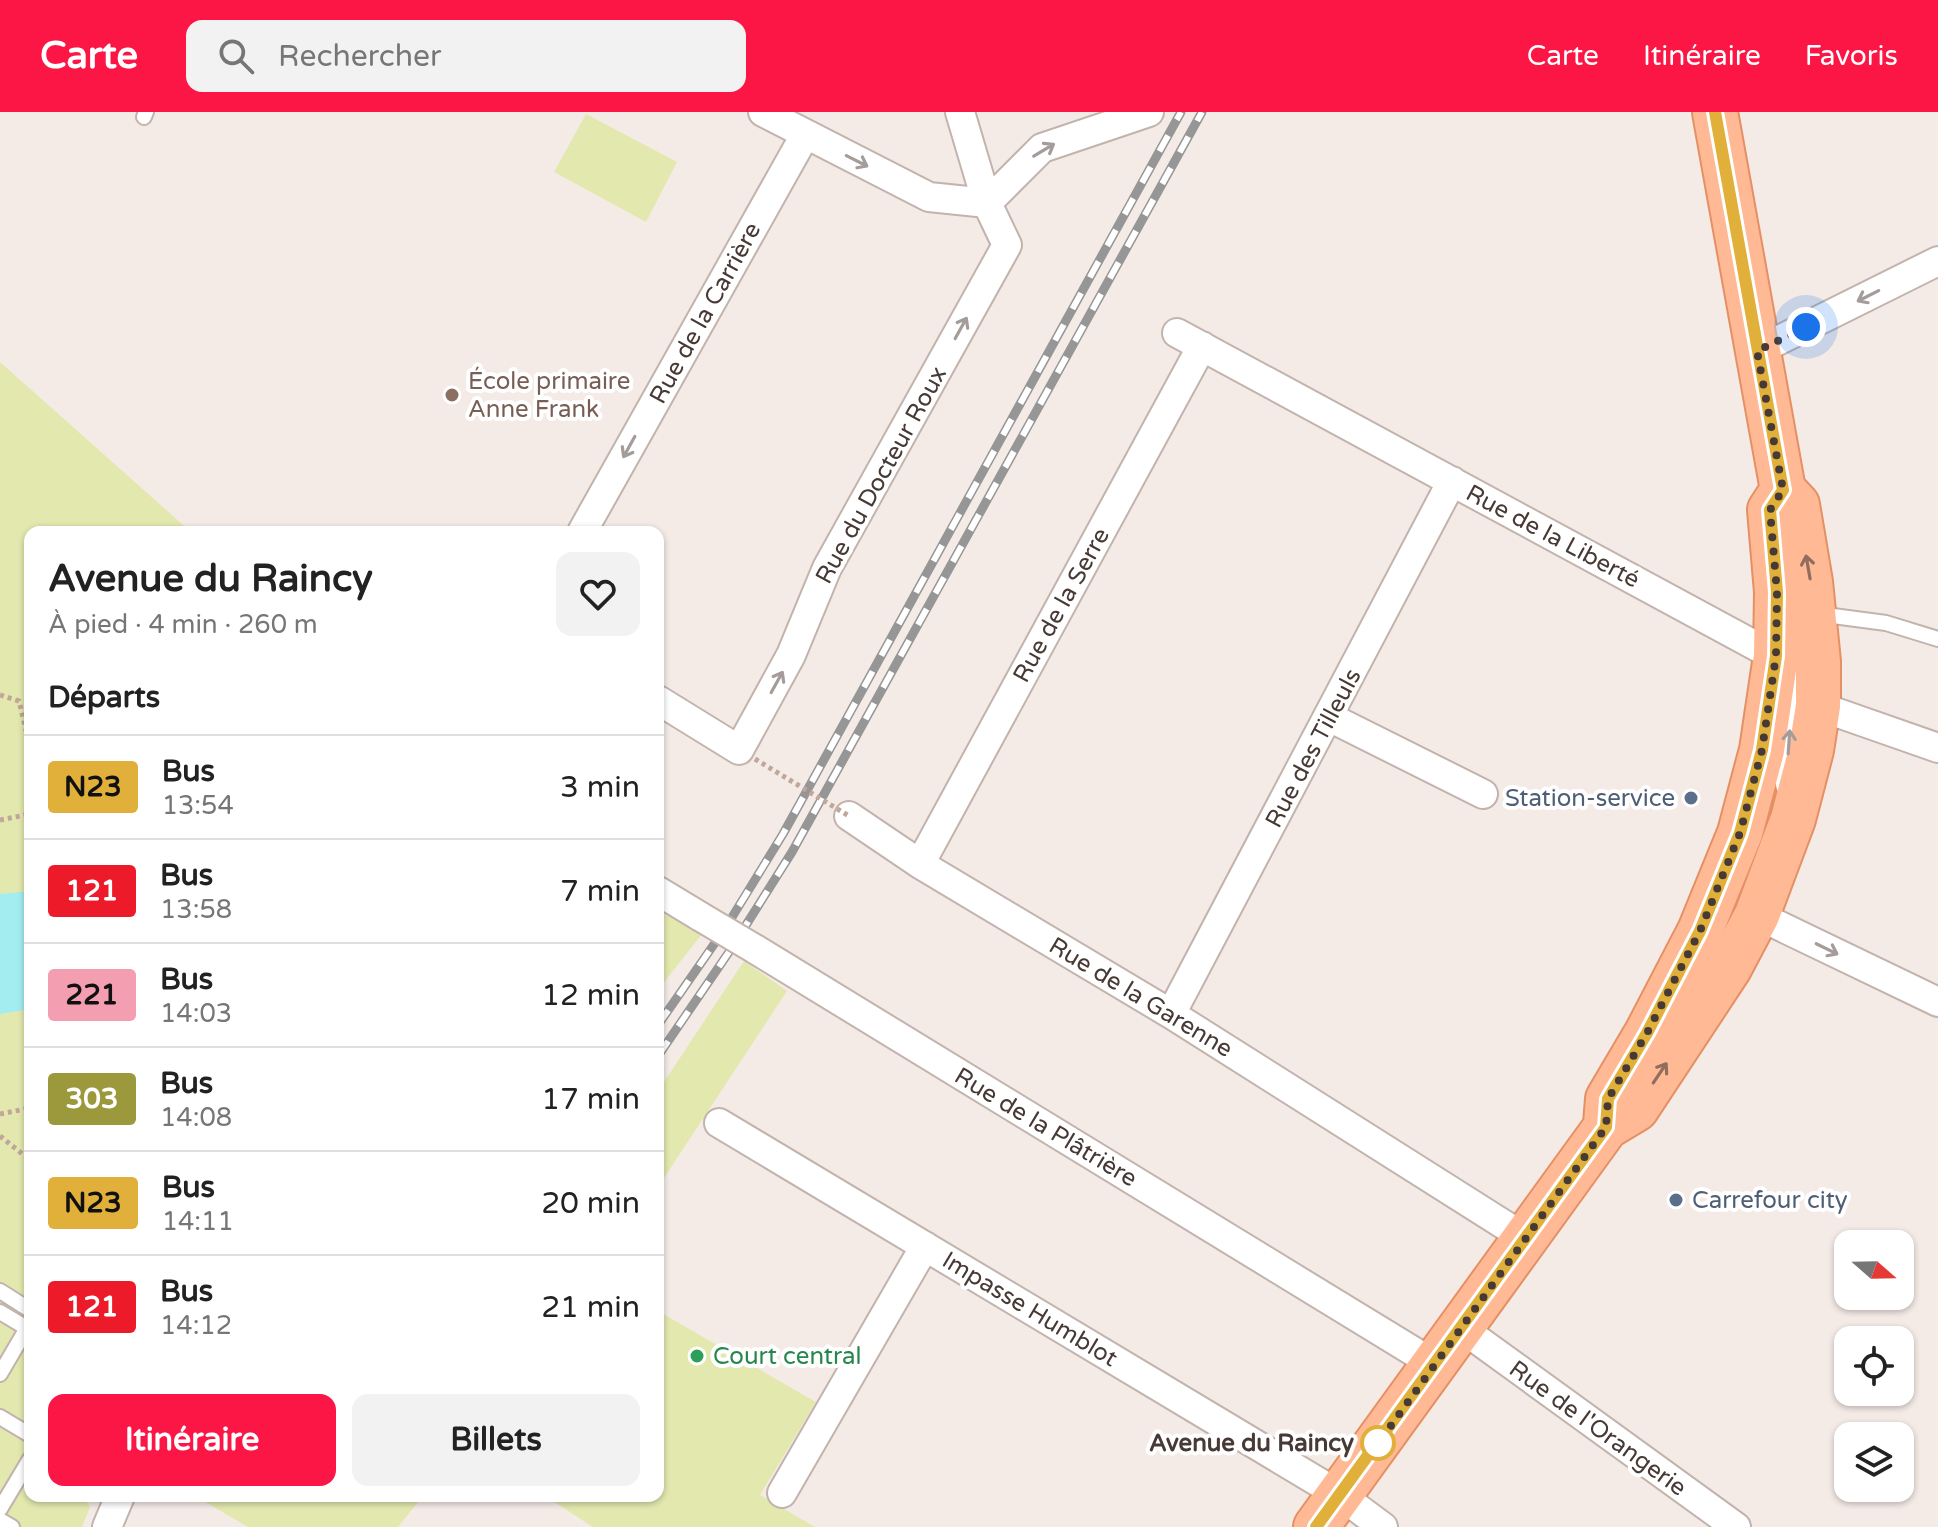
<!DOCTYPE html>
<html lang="fr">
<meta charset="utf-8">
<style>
body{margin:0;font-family:"Varela Round",sans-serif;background:#f2f2f2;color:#222;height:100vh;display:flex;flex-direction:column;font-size:30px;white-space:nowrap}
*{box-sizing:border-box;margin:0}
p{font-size:26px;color:#767676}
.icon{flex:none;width:44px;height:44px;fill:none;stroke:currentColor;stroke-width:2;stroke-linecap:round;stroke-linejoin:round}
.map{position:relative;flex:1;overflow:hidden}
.sheet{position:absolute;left:24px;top:414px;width:640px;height:976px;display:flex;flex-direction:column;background:#fff;border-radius:16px;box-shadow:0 2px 6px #0004}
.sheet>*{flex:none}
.badge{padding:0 16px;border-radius:6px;font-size:28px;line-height:52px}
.needle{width:52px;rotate:110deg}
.tools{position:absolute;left:1834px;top:1118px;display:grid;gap:16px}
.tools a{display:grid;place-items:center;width:80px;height:80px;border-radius:16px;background:#fff;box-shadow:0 2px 6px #0004;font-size:40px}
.you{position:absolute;width:40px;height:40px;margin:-20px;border:6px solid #fff;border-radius:50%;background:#1a73e8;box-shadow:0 0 0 12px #1a73e833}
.map>.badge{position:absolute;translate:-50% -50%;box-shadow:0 0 0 4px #fff}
h2{padding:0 24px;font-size:30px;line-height:72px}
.round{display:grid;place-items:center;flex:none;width:84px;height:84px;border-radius:16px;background:#f2f2f2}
.headline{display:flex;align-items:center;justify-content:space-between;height:136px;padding:0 24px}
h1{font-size:38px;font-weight:800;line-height:60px}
.primary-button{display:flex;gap:16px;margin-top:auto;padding:16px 24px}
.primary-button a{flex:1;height:92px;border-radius:16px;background:#fc1646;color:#fff;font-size:32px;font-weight:800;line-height:92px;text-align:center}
.primary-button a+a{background:#f2f2f2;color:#222}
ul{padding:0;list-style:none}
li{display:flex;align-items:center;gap:24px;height:104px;padding:0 24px;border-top:2px solid #e0e0e0}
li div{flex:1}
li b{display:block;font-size:30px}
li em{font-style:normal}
li .badge{min-width:88px;font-weight:700;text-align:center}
header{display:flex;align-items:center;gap:48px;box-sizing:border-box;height:112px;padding:0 40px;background:#fc1646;color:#fff}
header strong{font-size:38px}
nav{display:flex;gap:44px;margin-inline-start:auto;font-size:28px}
.search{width:560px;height:72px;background:#f2f2f2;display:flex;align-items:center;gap:20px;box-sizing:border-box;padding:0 28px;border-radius:16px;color:#767676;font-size:30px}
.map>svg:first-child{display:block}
.green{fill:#e3e8af}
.water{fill:#a3edf1}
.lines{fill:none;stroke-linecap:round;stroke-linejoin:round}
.lane-casing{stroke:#c2b3ac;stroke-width:18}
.street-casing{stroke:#c2b3ac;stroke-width:32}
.primary-casing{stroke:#e59064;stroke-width:48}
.path{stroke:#c1a69a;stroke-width:5;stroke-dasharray:4 4;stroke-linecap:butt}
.lane{stroke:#fff;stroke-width:14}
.street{stroke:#fff;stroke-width:28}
.primary{stroke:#ffba95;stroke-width:44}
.rail-casing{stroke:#969696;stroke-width:9}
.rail{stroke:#fff;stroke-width:6;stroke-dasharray:18;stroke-linecap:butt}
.street-bridge-casing{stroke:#c2b3ac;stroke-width:32;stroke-linecap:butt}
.path-bridge{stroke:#c1a69a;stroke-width:5;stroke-dasharray:4 4;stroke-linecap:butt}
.street-bridge{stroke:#fff;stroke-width:28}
.oneway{stroke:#a39c9a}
.oneway2{stroke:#916d5c}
.line-casing{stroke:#fff;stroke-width:18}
.line{stroke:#e0b03a;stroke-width:12}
.walk{stroke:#473a36;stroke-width:8;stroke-dasharray:0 14.4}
.education-dot{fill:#8d6e63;stroke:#fff;stroke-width:3}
.service-dot{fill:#5c6f8a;stroke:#fff;stroke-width:3}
.leisure-dot{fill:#2e9e5b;stroke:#fff;stroke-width:3}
.stop-dot{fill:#fff;stroke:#e0b03a;stroke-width:4}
.labels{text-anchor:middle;stroke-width:8;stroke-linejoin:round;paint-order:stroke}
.street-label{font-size:24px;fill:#473a36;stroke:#fff}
.education-label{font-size:24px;fill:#785e54;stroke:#fff;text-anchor:start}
.service-label{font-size:24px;fill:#4e5e75;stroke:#fff;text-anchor:end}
.leisure-label{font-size:24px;fill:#27864d;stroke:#fff;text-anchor:start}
.stop-label{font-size:24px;font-weight:bold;fill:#473a36;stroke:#fff;text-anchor:end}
</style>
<header>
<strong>Carte</strong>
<div class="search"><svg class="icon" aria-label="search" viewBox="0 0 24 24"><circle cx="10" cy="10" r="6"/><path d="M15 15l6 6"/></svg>Rechercher</div>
<nav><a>Carte</a><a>Itinéraire</a><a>Favoris</a></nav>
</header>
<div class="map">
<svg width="1938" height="1415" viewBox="0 0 1938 1415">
<rect width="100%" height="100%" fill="#f4ebe7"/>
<path class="green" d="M586,2l91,48 -31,60 -92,-50z
M0,250l191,170h-161v964h53l7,11 -8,20h-78l-4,-3z
M658,799l44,23 -44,56z
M744,849l43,30 -129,196v-96z
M658,1199l158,91 -56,93 55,32h-222l-48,-31h113z
M195,1384h228l-25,31h-150z"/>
<path class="water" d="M30,779v118l-30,5v-120z"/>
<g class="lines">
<g class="lane-casing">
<path id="lane" d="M144,5l2,-5
M1818,502l68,9 52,16
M0,1179l30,19
M0,1200l30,18
M0,1262l27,-46
M0,1305l30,18
M0,1397l30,-50
M0,1408l12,7"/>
</g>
<g class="street-casing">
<path id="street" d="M763,0l166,85 58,6
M987,91l55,-55 107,-36
M1177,221l616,333 -5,91 2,27
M1757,239l181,-90
M582,420l223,-397
M658,588l81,50 52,-95 36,-87 180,-323 -20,-42 -27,-91
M1818,594l120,42
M1329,605l154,77
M849,704l71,48 251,150 354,224
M920,752l282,-518
M658,779l43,26
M1757,803l181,87
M755,837l679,415
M1171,902l281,-533
M719,1011l621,372 43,32
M1460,1215l276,200
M782,1381l143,-247
M107,1415l13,-31"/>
</g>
<g class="primary-casing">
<path id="primary" d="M1606,1012l2,-25 39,-66 53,-102 40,-98 22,-83 14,-94 1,-64 -7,-82 13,-20
M1316,1415l290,-400 30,-18 93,-141 28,-53 36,-96 18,-69 7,-44v-44l-8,-80 -13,-77 -14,-15 -68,-378"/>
</g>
<path class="path" d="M0,583l19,6 11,46
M0,708l30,-6
M0,1002l30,-6
M0,1024l30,24"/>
<use href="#lane" class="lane"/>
<use href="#street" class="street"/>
<use href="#primary" class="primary"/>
<g class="rail-casing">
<path id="rail" d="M658,913l68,-98 57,-93 398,-722
M658,944l71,-104 63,-100 410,-740"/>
</g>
<use href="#rail" class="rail"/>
<g class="street-bridge-casing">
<path id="street-bridge" d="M701,805l54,32"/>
</g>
<path class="path-bridge" d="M755,647l94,57"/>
<use href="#street-bridge" class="street-bridge"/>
</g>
<defs><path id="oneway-shaft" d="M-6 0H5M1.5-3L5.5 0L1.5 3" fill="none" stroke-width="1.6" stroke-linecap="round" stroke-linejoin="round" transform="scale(2)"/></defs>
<g class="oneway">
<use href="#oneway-shaft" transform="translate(1044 38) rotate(-31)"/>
<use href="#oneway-shaft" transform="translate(857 49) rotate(27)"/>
<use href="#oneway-shaft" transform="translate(1868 184) rotate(153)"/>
<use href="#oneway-shaft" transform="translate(961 216) rotate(-61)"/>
<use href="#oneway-shaft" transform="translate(629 335) rotate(119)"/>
<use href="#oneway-shaft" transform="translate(777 570) rotate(-61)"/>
<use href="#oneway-shaft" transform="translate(1789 630) rotate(-86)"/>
<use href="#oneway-shaft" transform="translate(1827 837) rotate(26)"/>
</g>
<g class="oneway2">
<use href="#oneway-shaft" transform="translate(1808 455) rotate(-100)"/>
<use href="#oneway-shaft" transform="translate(1660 961) rotate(-56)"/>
</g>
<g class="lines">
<g class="line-casing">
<path id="line" d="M1316,1415l290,-400 2,-28 39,-66 53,-102 40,-98 22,-83 14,-94 1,-64 -7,-82 13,-20 -68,-378"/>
</g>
<use href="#line" class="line"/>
<path class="walk" d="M1378,1331l-6,9 234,-325 2,-28 39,-66 53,-102 40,-98 22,-83 14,-94 1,-64 -7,-82 13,-20 -26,-139 49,-24"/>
</g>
<circle class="education-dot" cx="452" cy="283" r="8"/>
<g class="service-dot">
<circle cx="1691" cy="686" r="8"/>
<circle cx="1676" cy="1088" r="8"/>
</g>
<circle class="leisure-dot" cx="697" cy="1244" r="8"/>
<circle class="stop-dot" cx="1378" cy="1331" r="16"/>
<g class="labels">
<g class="street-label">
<text transform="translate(705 201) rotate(-61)" y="8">Rue de la Carrière</text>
<text transform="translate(881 363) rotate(-61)" y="8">Rue du Docteur Roux</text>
<text transform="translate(1553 424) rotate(28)" y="8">Rue de la Liberté</text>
<text transform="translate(1061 493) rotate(-61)" y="8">Rue de la Serre</text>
<text transform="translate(1313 636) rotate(-62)" y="8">Rue des Tilleuls</text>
<text transform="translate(1141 885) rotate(31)" y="8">Rue de la Garenne</text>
<text transform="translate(1046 1015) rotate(31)" y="8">Rue de la Plâtrière</text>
<text transform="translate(1030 1197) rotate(31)" y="8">Impasse Humblot</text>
<text transform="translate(1598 1316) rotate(36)" y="8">Rue de l'Orangerie</text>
</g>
<g class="education-label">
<text x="468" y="277">École primaire<tspan x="468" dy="28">Anne Frank</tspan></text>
</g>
<g class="service-label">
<text x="1675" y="694">Station-service</text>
<text x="1692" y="1096" text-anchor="start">Carrefour city</text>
</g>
<g class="leisure-label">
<text x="713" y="1252">Court central</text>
</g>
<g class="stop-label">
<text x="1354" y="1339">Avenue du Raincy</text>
</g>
</g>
</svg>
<div class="tools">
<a><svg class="needle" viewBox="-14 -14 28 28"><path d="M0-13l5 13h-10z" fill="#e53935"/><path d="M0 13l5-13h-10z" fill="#767676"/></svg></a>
<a><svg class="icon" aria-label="locate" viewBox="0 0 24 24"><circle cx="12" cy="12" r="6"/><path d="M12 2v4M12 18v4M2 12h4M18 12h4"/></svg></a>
<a><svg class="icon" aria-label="layers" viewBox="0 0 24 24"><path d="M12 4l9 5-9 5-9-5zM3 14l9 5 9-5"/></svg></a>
</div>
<div class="you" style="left:1806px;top:215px"></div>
<section class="sheet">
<div class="headline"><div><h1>Avenue du Raincy</h1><p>À pied · 4 min · 260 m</p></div><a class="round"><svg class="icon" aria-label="heart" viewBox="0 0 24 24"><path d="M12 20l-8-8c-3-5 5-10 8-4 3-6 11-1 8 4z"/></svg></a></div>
<h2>Départs</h2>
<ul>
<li><span class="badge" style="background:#e0b03a;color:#111">N23</span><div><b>Bus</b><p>13:54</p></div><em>3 min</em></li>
<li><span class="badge" style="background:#ed1b2a;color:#fff">121</span><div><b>Bus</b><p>13:58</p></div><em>7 min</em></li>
<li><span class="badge" style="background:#f49eb2;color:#111">221</span><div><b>Bus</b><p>14:03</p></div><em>12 min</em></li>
<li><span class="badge" style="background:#9b993b;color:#fff">303</span><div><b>Bus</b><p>14:08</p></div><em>17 min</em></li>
<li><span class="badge" style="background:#e0b03a;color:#111">N23</span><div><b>Bus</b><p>14:11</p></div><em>20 min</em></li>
<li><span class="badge" style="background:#ed1b2a;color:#fff">121</span><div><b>Bus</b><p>14:12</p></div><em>21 min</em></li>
</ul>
<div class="primary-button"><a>Itinéraire</a><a>Billets</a></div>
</section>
</div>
